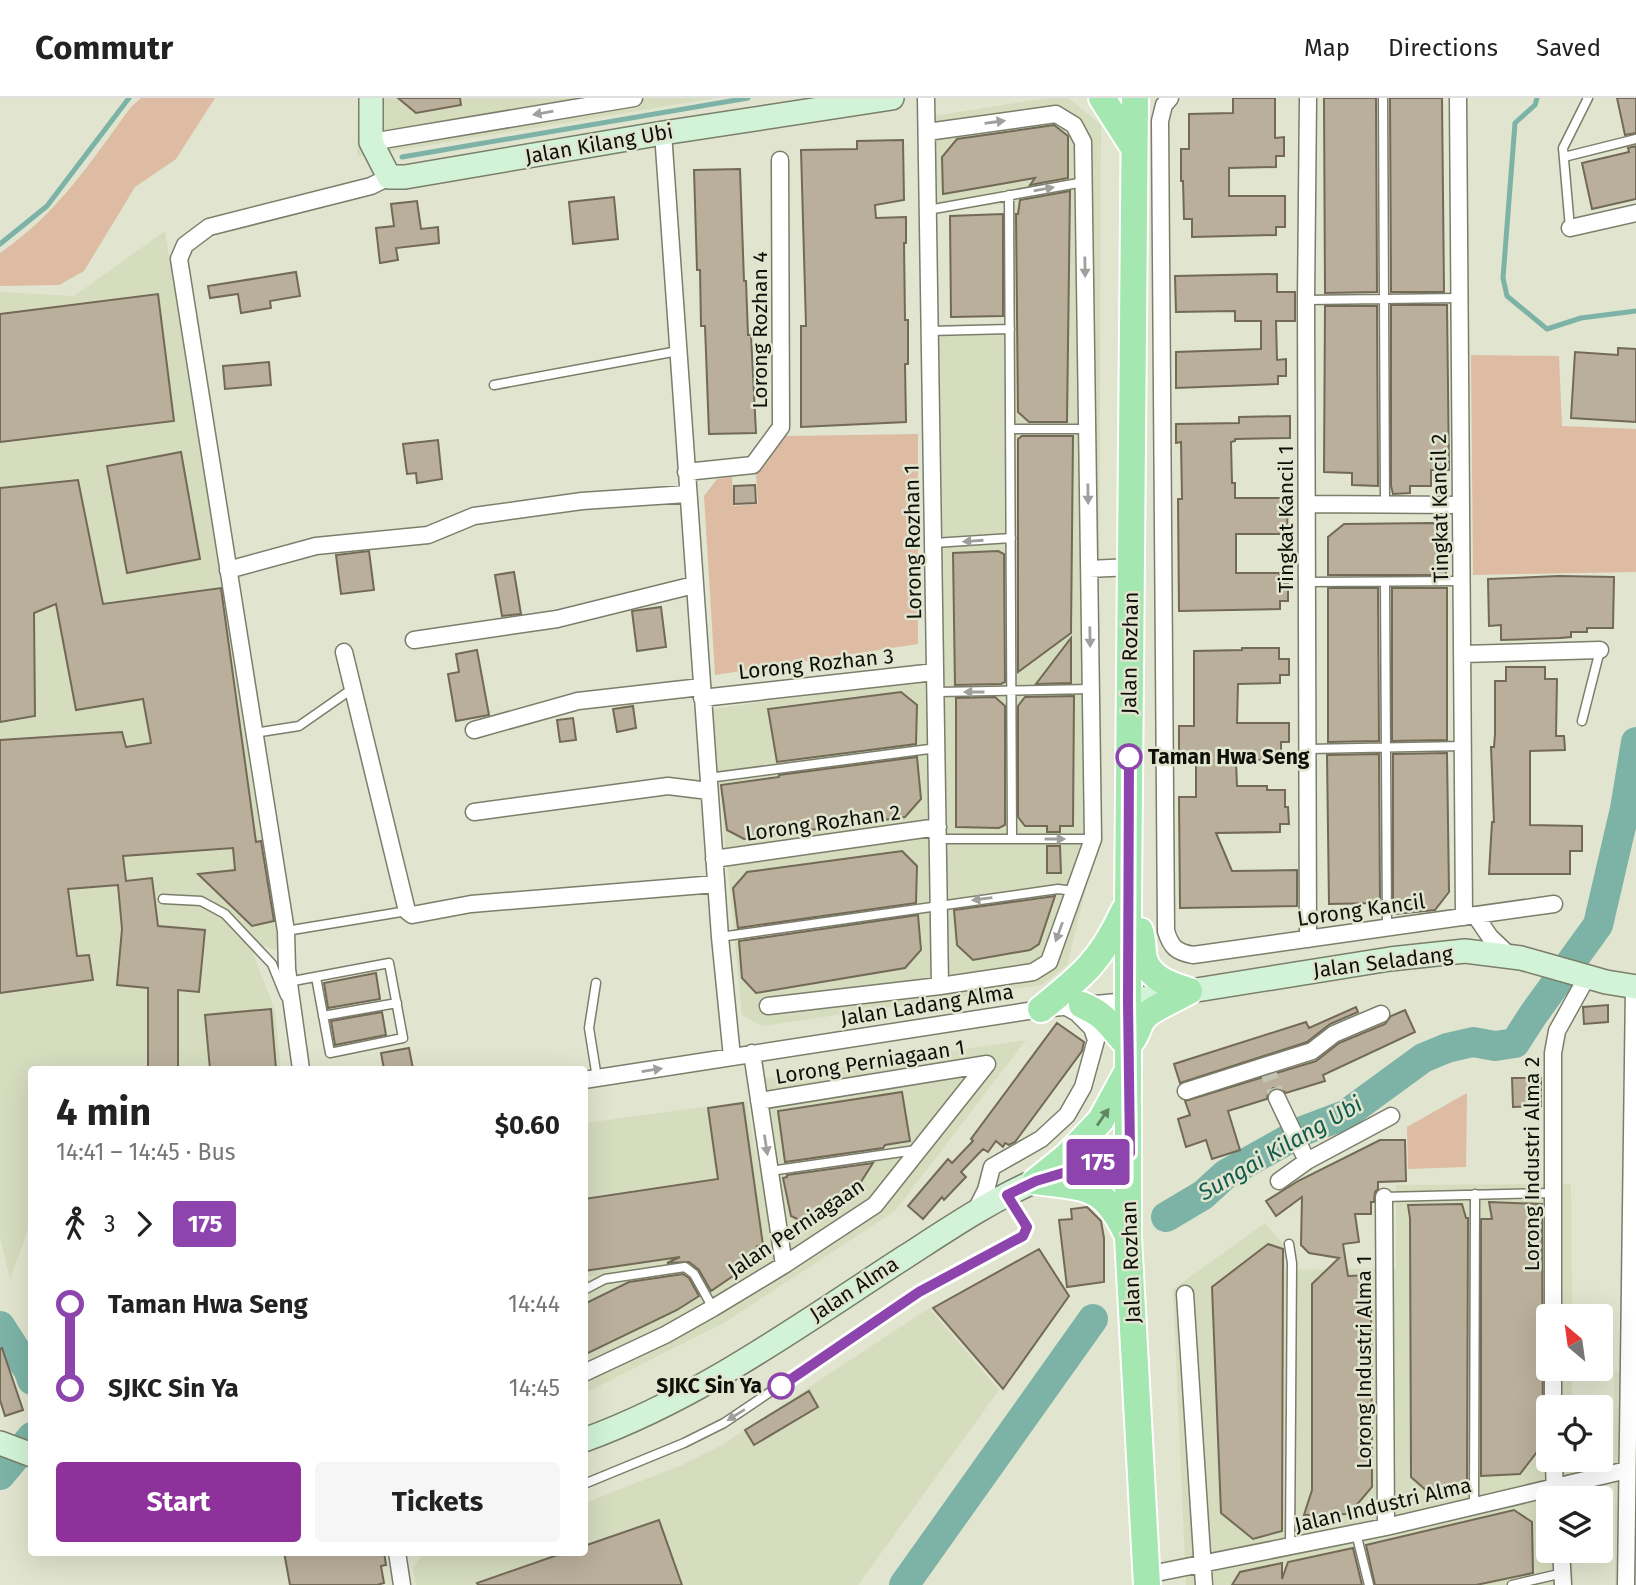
<!DOCTYPE html>
<meta charset="utf-8">
<style>
body{margin:0;font-family:"Fira Sans",sans-serif;background:#f6f6f6;color:#222;height:100vh;display:flex;flex-direction:column;font-size:26px;white-space:nowrap}
*{box-sizing:border-box;margin:0}
p{font-size:23px;color:#767676}
.icon{flex:none;width:38px;height:38px;fill:none;stroke:currentColor;stroke-width:2;stroke-linecap:round;stroke-linejoin:round}
.map{position:relative;flex:1;overflow:hidden}
.side{position:absolute;left:28px;top:968px;width:560px;height:490px;display:flex;flex-direction:column;background:#fff;border-radius:7px;box-shadow:0 7px 28px #0002}
.side>*{flex:none}
.badge{padding:0 14px;border-radius:5px;font-size:24px;line-height:46px}
.needle{width:46px;rotate:331deg}
.fabs{position:absolute;left:1536px;top:1206px;display:grid;gap:14px}
.fabs a{display:grid;place-items:center;width:77px;height:77px;border-radius:7px;background:#fff;box-shadow:0 7px 28px #0002;font-size:35px}
.map>.badge{position:absolute;translate:-50% -50%;box-shadow:0 0 0 4px #fff}
.legs{display:flex;align-items:center;gap:10px;height:77px;padding:0 28px;font-size:23px}
.legs p{margin-inline-start:auto}
.overview{display:flex;align-items:center;justify-content:space-between;height:119px;padding:0 28px}
h1{font-size:38px;font-weight:700;line-height:52px}
.button{display:flex;gap:14px;margin-top:auto;padding:14px 28px}
.button a{flex:1;height:80px;border-radius:7px;background:#8f319b;color:#fff;font-size:28px;font-weight:700;line-height:80px;text-align:center}
.button a+a{background:#f6f6f6;color:#222}
ul{padding:0 28px;list-style:none}
li{display:flex;align-items:center;gap:24px;height:84px;font-size:26px}
li i{display:grid;place-items:center;width:10px;height:100%;margin:0 9px;background:currentColor}
li i::after{content:'';width:18px;height:18px;margin:-9px;border:5px solid;border-radius:50%;background:#fff}
li p{margin-inline-start:auto}
li:first-child i{background:linear-gradient(#0000 50%,currentColor 0)}
li:last-child i{background:linear-gradient(currentColor 50%,#0000 0)}
header{display:flex;align-items:center;gap:42px;box-sizing:border-box;height:98px;padding:0 35px;background:#fff;border-bottom:2px solid #e0e0e0}
header strong{font-size:33px}
nav{display:flex;gap:38px;margin-inline-start:auto;font-size:24px}
.map>svg:first-child{display:block}
.built{fill:#d6dcbe}
.green{fill:#debba3}
.lines{fill:none;stroke-linecap:round;stroke-linejoin:round}
.stream{stroke:#7cb3a6;stroke-width:5}
.river{stroke:#7cb3a6;stroke-width:30}
.building{fill:#b9af9b;stroke:#726956;stroke-width:2}
.street-tunnel{stroke:#c2c5b1;stroke-width:16;stroke-dasharray:16 8;stroke-linecap:butt}
.lane-casing{stroke:#7a7e6a;stroke-width:11}
.street-casing{stroke:#7a7e6a;stroke-width:19}
.secondary-casing{stroke:#7a7e6a;stroke-width:26}
.primary-casing{stroke:#fff;stroke-width:30}
.lane{stroke:#fff;stroke-width:8}
.street{stroke:#fff;stroke-width:16}
.secondary{stroke:#d2f3d7;stroke-width:23}
.primary{stroke:#a4e7b0;stroke-width:26}
.oneway{fill:#9f9f9d}
.oneway2{fill:#618665}
.line-1-casing{stroke:#fff;stroke-width:16}
.line-1{stroke:#8e44ad;stroke-width:10}
.stop-1-dot{fill:#fff;stroke:#8e44ad;stroke-width:3.5}
.labels{text-anchor:middle;stroke-width:5;stroke-linejoin:round;paint-order:stroke}
.street-label{font-size:21px;fill:#0f1009;stroke:#e1e5cf}
.stop-label{font-size:21px;font-weight:bold;fill:#0f1009;stroke:#e1e5cf;text-anchor:start}
.water-label{font-size:23px;font-style:italic;fill:#115c4f;stroke:#e1e5cf}
</style>
<header>
<strong>Commutr</strong>
<nav><a>Map</a><a>Directions</a><a>Saved</a></nav>
</header>
<div class="map">
<svg width="1636" height="1487" viewBox="0 0 1636 1487">
<rect width="100%" height="100%" fill="#e1e5cf"/>
<path class="built" d="M358,0h358l-359,59z
M1046,0h22l33,27 -3,715 -31,125 -25,20 -280,41 -20,-11 -30,-306 232,-32 -6,-352 69,-1 -3,-120 -70,8 -1,-96z
M165,133l118,722 -18,-7 -12,8 22,56 6,59h-249l-1,152 -21,59 -10,-43v-945l74,4z
M1026,942l-131,171 -171,112 -139,70v-111l11,-6 -11,1v-154l162,-22 11,68 -10,-88z
M1571,1086l1,132h-23v52l23,1v38h-23v53h24v38h-24v52l24,1v34h-387l-13,-296 92,-66 20,23v24l111,-2v-83z
M929,1210l70,82 -141,195h-442l-3,-17 11,-16h160l1,-49 97,-38 40,-20z
M1636,1272v215h-21l-1,-213z"/>
<path class="green" d="M141,0h74l-39,61 -41,28 -51,84 -25,14 -59,1v-33c59,-41 89,-89 131,-146z
M1471,257l88,1 3,70 74,3v143l-163,3z
M918,336v210l-203,31 -11,-179 13,-17 15,-2 2,29 24,-2 -2,-29 30,-39z
M1467,995l-1,74 -58,2 -1,-42z"/>
<g class="lines">
<path class="stream" d="M1537,0l-2,7 -20,18 -12,155 4,18 40,33 34,-11 55,-7
M402,59l346,-59
M0,146l47,-38 82,-108"/>
<path class="river" d="M1166,1119l37,-22 23,-21 79,-44 40,-15 78,-57 24,-10 26,-6 22,4 20,-3 18,-28 65,-90 27,-116 11,-67
M0,1228l29,45 3,9
M0,1377l32,-38
M904,1487l189,-266"/>
</g>
<path class="building" d="M398,0h62l1,7 -45,8z
M1233,0h42v40l9,-1v19h-8v11l-47,1v28h56v31h-9v8l-84,2v-18h-8l-1,-38h-2v-32h8v-35l44,-1z
M1324,0h52l1,194 -52,1z
M1390,0h52l2,194h-53z
M1617,0h19v35l-11,2z
M1054,27l14,11v42l-38,7 5,-7 -92,16 -1,-37 15,-18z
M903,42l1,60 -29,5 1,13 30,-1v26h-2l1,77h3v44h-3l1,58 -105,5v-101h5l-5,-176 56,-1v-8z
M1636,48v53l-44,10 -10,-46 47,-11 -1,-4z
M740,71l4,112h2l2,54h3l5,98 -47,1 -4,-108h-4l-1,-56h-3l-3,-100z
M1070,93l-3,231h-38l-11,-10 -2,-198h2l2,-14z
M614,99l4,42 -45,5 -4,-42z
M417,103l4,28 17,-2 1,16 -43,5 2,12 -18,3 -4,-35 18,-2 -3,-22z
M1003,116v102l-52,1 -1,-101z
M296,174l4,24 -30,5 1,7 -30,5 -3,-19 -28,4 -2,-12z
M1277,176v18h18v29h-19l1,39 9,-1v17h-8v8l-102,4v-36l85,-3v-28h-26v-10l-59,1 -1,-36z
M158,196l16,127 -174,21v-128z
M1391,207h56l2,165h-18v16h-21v7l-17,1 -2,-8z
M1325,208h52l1,180 -26,-1v-12l-28,-1z
M1618,250l18,1v73l-65,-4 4,-66 43,3z
M269,264l2,23 -46,4 -2,-23z
M1290,318v22l-55,1v2l-4,1 1,41h3v15h53l-1,36h-51v39h43v11h9v17h-8v8l-101,2 -1,-112h4l-1,-57 -5,1v-19l63,-1v-6z
M1022,338h51l-2,197 -53,39v-233z
M438,342l4,39 -25,4 -1,-10 -9,1 -4,-30z
M181,354l19,107 -73,14 -20,-107z
M78,382l25,124 118,-16 35,254 5,-1 13,80 -22,5 -54,-52 37,-4 -2,-22 -110,8 3,25 26,-3 6,48 47,4 -6,62 -21,-2v79h-30v-81l-31,-3 5,-56 -4,-44 -50,4 9,67 12,-1 4,25 -93,13v-253l122,-8 4,15 25,-4 -8,-44 -67,11 -20,-106 -22,9 1,103 -35,6v-234z
M755,387l1,18 -22,1v-18z
M1433,425l13,13v39h-118v-38l16,-13z
M369,453l5,39 -33,4 -5,-39z
M998,453l6,3 1,128 -4,2 -46,1 -2,-132z
M514,474l7,42 -19,2 -7,-41z
M1559,478l55,1 -1,51h-26v4h-16v5l-11,1 -59,2v-15l-12,1 -1,-47z
M1328,490h50l1,153 -51,1z
M1392,490h55v152l-55,1z
M661,509l5,40 -29,4 -5,-40z
M1071,540v45l-35,1z
M1242,550h37v11h10v16h-9v8l-42,1 -1,39h52v19h-8v17l-45,2 1,25h30v4h18v17h3l1,17h-9v8l-64,1 16,38 65,-1v36l-117,2 -1,-111h17v-35h-17v-36h15v-75l48,-1z
M477,552l12,65 -33,6 -8,-47 11,-2 -3,-18z
M1506,569h39v12h12l-1,57h8l1,14 -35,1v74l52,1v25h-12v23h-81l3,-52h2l-3,-75h3l1,-13v-53h11z
M901,594l16,13 -1,39 -139,18 -9,-53z
M1074,598l-1,130h-13v6h-13v-6h-22l-7,-9v-111l7,-9z
M995,599l10,9v119l-6,3 -43,-1v-129z
M633,608l3,22 -19,4 -4,-23z
M573,620l3,22 -16,2 -3,-22z
M1447,655l2,139 -14,18 -39,4v-11h-3v-149z
M1379,656l1,149 -51,1 -2,-149z
M917,659l4,42 -16,18 -161,22 -17,-9 -6,-45 58,-8v-2z
M1047,748h13l1,27h-14z
M902,753l15,15 -1,37 -178,25 -5,-40 14,-16z
M1055,798l-16,48 -9,6 -57,10 -16,-15 -3,-35z
M918,817l3,35 -16,18 -149,25 -14,-15 -3,-37z
M376,875l4,26 -52,9 -4,-25z
M1608,907v17l-24,2 -1,-17z
M1356,909l2,5 -28,12 -23,18 -127,41 -6,-19 132,-42 3,6z
M271,911l5,60h-66l-5,-54z
M1405,912l10,22 -92,43 2,6 -39,12 -8,-5h-5l-5,5 -1,6 -39,12 12,39 -28,9 -6,-19 -20,7 -8,-28 12,-4 -5,-14 131,-40 23,-18 46,-19 6,-8z
M382,914l4,23 -51,10 -4,-24z
M1057,925l27,19 -2,9 -67,91 -6,3 -4,-2 -2,4 -7,-6 -8,11 -5,-3 -22,23 5,5 -22,23 -2,-3 -19,22 -15,-13 40,-47 4,4 21,-22 -2,-2z
M409,950l4,21h-29l-3,-16z
M1512,980h29v28l-28,1z
M902,994l8,49 -25,4 -2,3 -98,14 -7,-51z
M743,1005l20,142 -6,1 1,13 -47,32 -12,-21 -10,-8 -22,1 13,-6 -96,14v-72l134,-20 -10,-71z
M1380,1042h25l1,41 -28,1v7l-3,3 -1,10h-3v12h-16l4,28 -16,2 5,32 23,-1 1,212 -23,27 -45,1 8,-25v-206l27,-26 -30,-5 -8,-8 1,-48 -26,19 -10,-15 32,-20z
M873,1065l-14,22 -52,39 -16,-8 -8,-38 4,-1v-2z
M1489,1104l53,2 1,240 -23,30 -39,2v-257h11z
M1462,1106l4,14h2l-1,269 -38,6 -18,-16 -1,-259 -2,-13z
M1087,1109l14,14 3,17v44l-37,5 -8,-67 13,-1 -1,-10z
M1268,1146l15,5 -1,282 -29,8 -32,-26 -9,-226z
M1039,1151l30,47 -66,93 -70,-81z
M683,1176l6,4 10,18 -22,14 -93,45v-51l45,-22z
M2,1250l21,62 -18,6 -5,-16v-51z
M809,1293l9,16 -64,38 -9,-15z
M1514,1412l18,12 1,51 -57,12h-101l-9,-40z
M659,1422l23,65h-204l-1,-2 89,-31h18v-6z
M1353,1450l9,37h-130l8,-13 42,-9v16l6,-17z
M284,1454h100l2,13 -5,1 3,17 -7,2h-87z"/>
<g class="lines">
<path class="street-tunnel" d="M1266,967l11,33"/>
<g class="lane-casing">
<path id="lane" d="M1383,0l2,407
M1564,59l72,-18
M1009,97l3,644
M928,112l156,-28
M1570,130l-7,-80 25,-50
M1306,202l153,-2
M930,233l80,-2
M494,287l184,-34
M1010,331h77
M934,445l77,-5
M1307,484l155,-1
M1385,484l2,346
M937,594l154,-3
M1582,623l18,-71
M254,635l45,-7 53,-37
M1308,651l155,-3
M708,680l229,-30
M938,741h155
M163,801l38,2 24,13 47,50 13,32
M286,833l121,-20
M720,839l338,-48 16,2
M288,884l101,-19 14,75 -73,15 -14,-76
M596,885l-7,45 8,50
M323,918l74,-13
M770,1073l146,-21
M1384,1099l168,-4
M1289,1146l3,19 -2,284
M584,1192l21,-11 80,-12 9,7 19,34
M584,1386l100,-41 40,-20 195,-131 104,-56 4,-9 -19,-29
M1474,1408l1,-312
M1356,1435l13,52
M1512,1487l51,-12"/>
</g>
<g class="street-casing">
<path id="street" d="M926,0l14,888
M1170,0l-6,7 -4,16 6,810c5,16 10,21 27,24l361,-51
M1308,0l-2,202 2,639
M1458,0l6,819
M663,35l57,804 12,120
M371,44l263,-44
M1570,130l66,-15
M686,374l67,-7 28,-38 -1,-267
M1308,406l153,1
M1089,471l42,-2
M228,472l88,-24 112,-11 46,-19 108,-15 105,-7
M414,542l143,-21 137,-34
M344,554l63,259 5,4 59,-11 245,-20
M1463,556l137,-4
M702,600l233,-26
M474,632l104,-29 123,-14
M474,714l194,-26 41,5
M714,761l224,-32
M1475,817l15,22 20,19
M768,908l172,-20 93,-14 16,-10 44,-123 -10,-697 -9,-17 -18,-11 -129,18
M752,955l32,212
M301,971l-14,-100 -1,-38 -107,-672 6,-14 24,-18 162,-41 18,-9
M584,982l457,-71 87,-8
M1186,993l126,-40 22,-17 47,-20
M1277,1000l30,63
M759,1003l228,-37
M1279,1083l28,-20 84,-45
M1384,1099l2,330
M975,1114l11,-22 6,-23 49,-28 26,-24 16,-28 13,-47 -4,-12 -15,-15 -9,-5
M1185,1196l19,291
M1553,1218v-263l4,-22 30,-54
M1553,1270v39
M584,1275l81,-38 48,-27 71,-43 91,-60 112,-141
M1554,1362l1,38
M1561,1452l2,35
M397,1454l5,33
M1146,1477l240,-48 241,-57
M1626,1487l8,-598"/>
</g>
<g class="secondary-casing">
<path id="secondary" d="M371,0v44l18,35h16l258,-44 229,-35
M1128,903l262,-42 75,-8 56,7 85,24 30,5
M584,1342c116,-42 219,-117 321,-183 42,-27 83,-55 128,-75 31,-13 65,-20 97,-29
M0,1345l32,12"/>
</g>
<g class="primary-casing">
<path id="primary" d="M1102,0l32,50
M1135,0l-7,805v334l19,348
M1140,833c3,9 2,19 4,28 6,20 27,26 45,32
M1082,907c26,11 28,22 46,40
M1041,911c41,-33 60,-48 83,-98
M1129,946c8,-8 8,-16 13,-24 7,-11 34,-21 47,-29
M1036,1083l31,-25 34,-36 25,-46
M1036,1083c51,7 67,3 91,53"/>
</g>
<use href="#lane" class="lane"/>
<use href="#street" class="street"/>
<use href="#secondary" class="secondary"/>
<use href="#primary" class="primary"/>
</g>
<defs><path id="oneway-solid" d="M-6-.8H1V-3.2L6.5 0L1 3.2V.8H-6Z" transform="scale(1.75)"/></defs>
<g class="oneway">
<use href="#oneway-solid" transform="translate(543 15) rotate(170)"/>
<use href="#oneway-solid" transform="translate(995 24) rotate(-8)"/>
<use href="#oneway-solid" transform="translate(1044 91) rotate(-10)"/>
<use href="#oneway-solid" transform="translate(1085 169) rotate(89)"/>
<use href="#oneway-solid" transform="translate(1088 396) rotate(89)"/>
<use href="#oneway-solid" transform="translate(973 443) rotate(176)"/>
<use href="#oneway-solid" transform="translate(1090 539) rotate(89)"/>
<use href="#oneway-solid" transform="translate(974 594) rotate(180)"/>
<use href="#oneway-solid" transform="translate(1055 741)"/>
<use href="#oneway-solid" transform="translate(982 801) rotate(173)"/>
<use href="#oneway-solid" transform="translate(1059 834) rotate(110)"/>
<use href="#oneway-solid" transform="translate(652 972) rotate(-9)"/>
<use href="#oneway-solid" transform="translate(766 1047) rotate(81)"/>
<use href="#oneway-solid" transform="translate(736 1317) rotate(148)"/>
</g>
<use class="oneway2" href="#oneway-solid" transform="translate(1103 1019) rotate(-55)"/>
<g class="lines">
<g class="line-1-casing">
<path id="line-1" d="M781,1288l138,-94 104,-56 4,-9 -20,-32 29,-14 94,-28 -2,-152 1,-244"/>
</g>
<use href="#line-1" class="line-1"/>
</g>
<g class="stop-1-dot">
<circle cx="1129" cy="659" r="12"/>
<circle cx="781" cy="1288" r="12"/>
</g>
<g class="labels">
<g class="street-label">
<text transform="translate(599 46) rotate(-10)" y="7">Jalan Kilang Ubi</text>
<text transform="translate(760 232) rotate(-90)" y="7">Lorong Rozhan 4</text>
<text transform="translate(1440 410) rotate(-91)" y="7">Tingkat Kancil 2</text>
<text transform="translate(1286 421) rotate(-90)" y="7">Tingkat Kancil 1</text>
<text transform="translate(913 444) rotate(-91)" y="7">Lorong Rozhan 1</text>
<text transform="translate(1130 555) rotate(-89)" y="7">Jalan Rozhan</text>
<text transform="translate(816 566) rotate(-6)" y="7">Lorong Rozhan 3</text>
<text transform="translate(823 725) rotate(-8)" y="7">Lorong Rozhan 2</text>
<text transform="translate(1361 812) rotate(-8)" y="7">Lorong Kancil</text>
<text transform="translate(1383 864) rotate(-7)" y="7">Jalan Seladang</text>
<text transform="translate(927 907) rotate(-9)" y="7">Jalan Ladang Alma</text>
<text transform="translate(870 964) rotate(-9)" y="7">Lorong Perniagaan 1</text>
<text transform="translate(1532 1066) rotate(-90)" y="7">Lorong Industri Alma 2</text>
<text transform="translate(796 1130) rotate(-34)" y="7">Jalan Perniagaan</text>
<text transform="translate(1131 1164) rotate(-92)" y="7">Jalan Rozhan</text>
<text transform="translate(854 1191) rotate(-33)" y="7">Jalan Alma</text>
<text transform="translate(1364 1264) rotate(-90)" y="7">Lorong Industri Alma 1</text>
<text transform="translate(1383 1407) rotate(-13)" y="7">Jalan Industri Alma</text>
</g>
<g class="stop-label">
<text x="1148" y="666">Taman Hwa Seng</text>
<text x="762" y="1295" text-anchor="end">SJKC Sin Ya</text>
</g>
<g class="water-label">
<text transform="translate(1280 1050) rotate(-30)" y="8">Sungai Kilang Ubi</text>
</g>
</g>
</svg>
<div class="fabs">
<a><svg class="needle" viewBox="-14 -14 28 28"><path d="M0-13l5 13h-10z" fill="#e53935"/><path d="M0 13l5-13h-10z" fill="#767676"/></svg></a>
<a><svg class="icon" aria-label="locate" viewBox="0 0 24 24"><circle cx="12" cy="12" r="6"/><path d="M12 2v4M12 18v4M2 12h4M18 12h4"/></svg></a>
<a><svg class="icon" aria-label="layers" viewBox="0 0 24 24"><path d="M12 4l9 5-9 5-9-5zM3 14l9 5 9-5"/></svg></a>
</div>
<b class="badge" style="left:1098px;top:1064px;background:#8e44ad;color:#fff">175</b>
<section class="side">
<div class="overview"><div><h1>4 min</h1><p>14:41 – 14:45 · Bus</p></div><b>$0.60</b></div>
<div class="legs"><svg class="icon" aria-label="walk" viewBox="0 0 24 24"><circle cx="13" cy="4" r="2"/><path d="M13 8l-2 6 4 7M11 14l-3 7M7 12l3-4h3l4 4"/></svg>3<svg class="icon" aria-label="forward" viewBox="0 0 24 24"><path d="M9 5l7 7-7 7"/></svg><b class="badge" style="background:#8e44ad;color:#fff">175</b></div>
<ul>
<li><i style="color:#8e44ad"></i><b>Taman Hwa Seng</b><p>14:44</p></li>
<li><i style="color:#8e44ad"></i><b>SJKC Sin Ya</b><p>14:45</p></li>
</ul>
<div class="button"><a>Start</a><a>Tickets</a></div>
</section>
</div>
